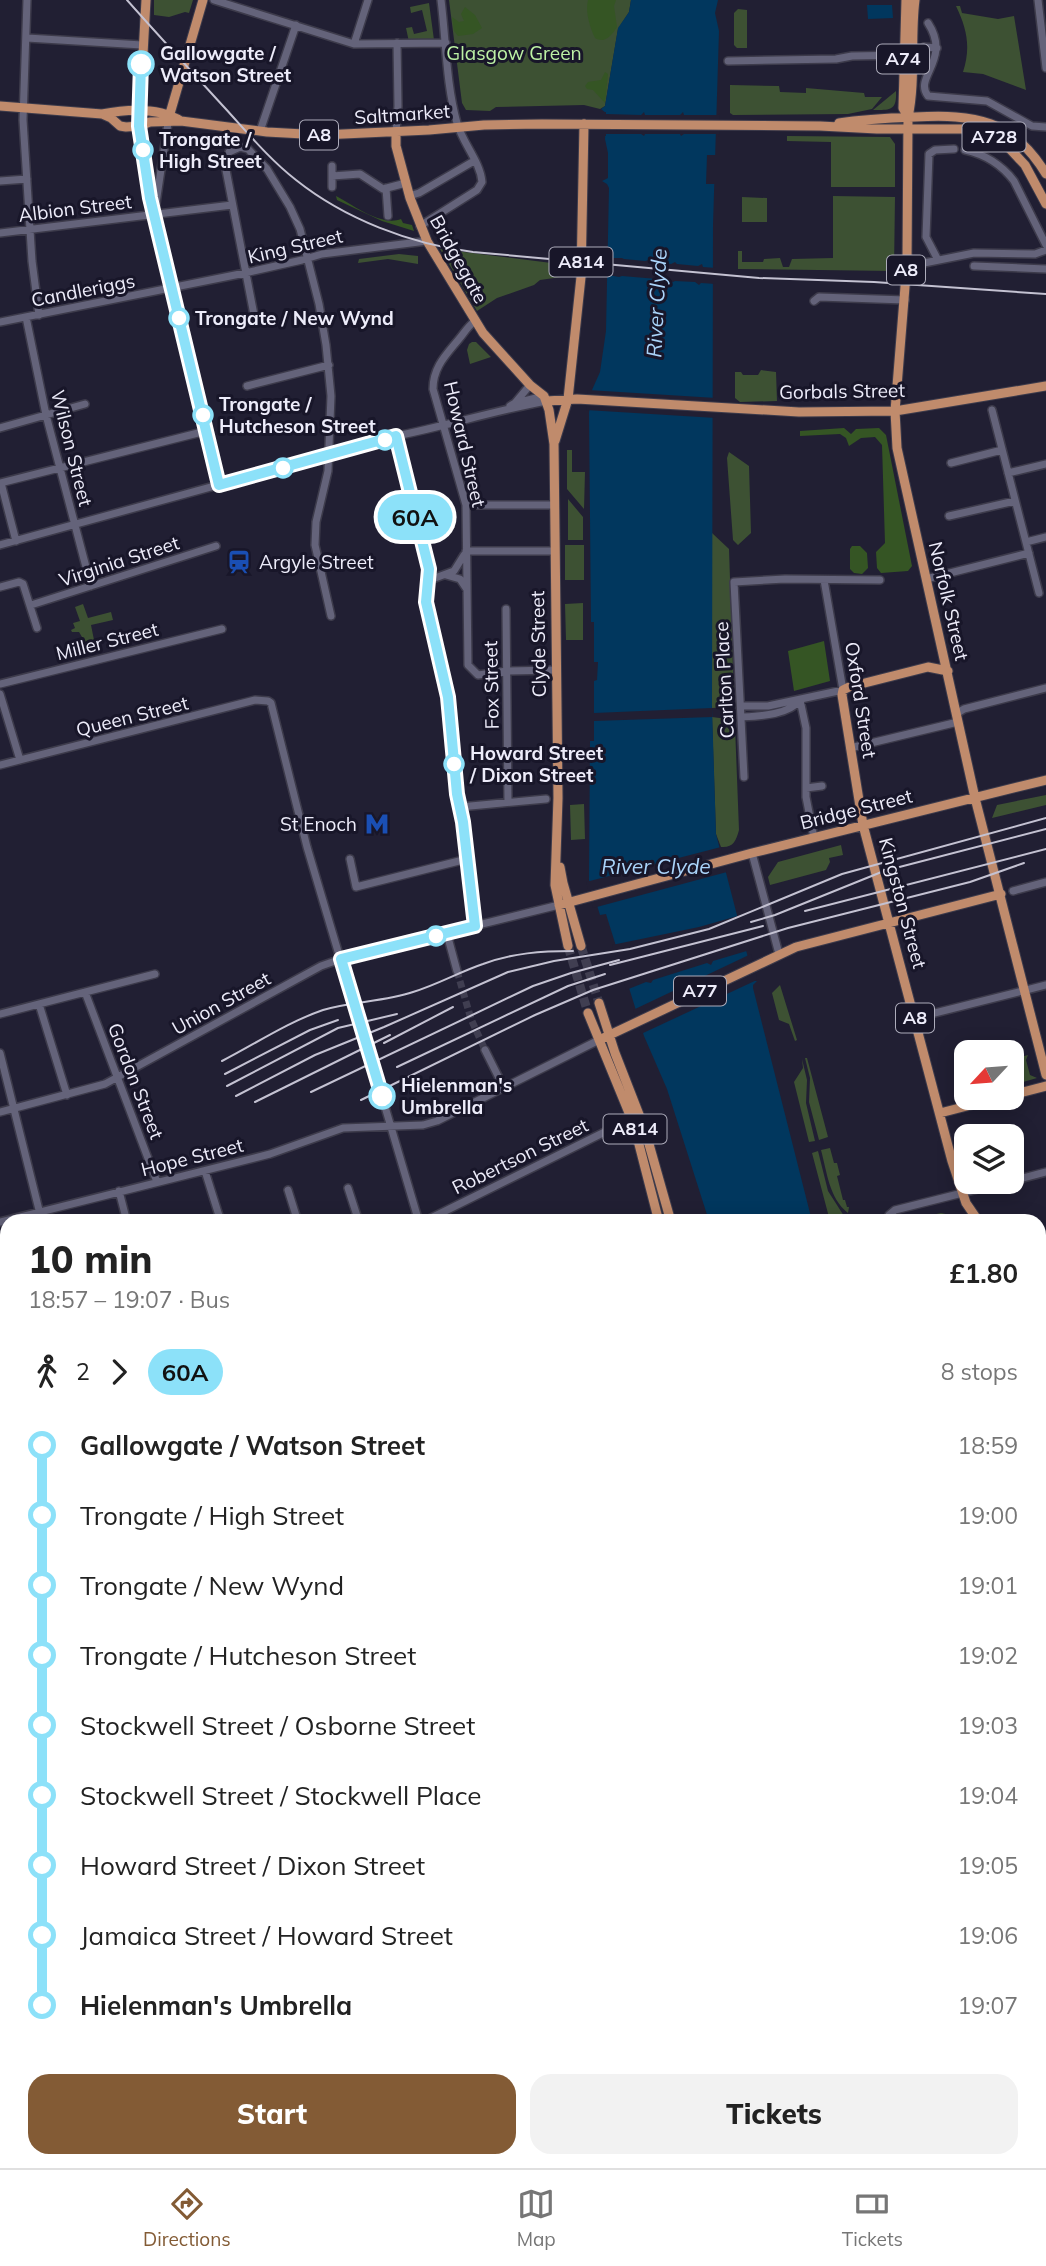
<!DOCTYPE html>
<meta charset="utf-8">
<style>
body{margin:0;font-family:Mulish,sans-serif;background:#f2f2f2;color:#222;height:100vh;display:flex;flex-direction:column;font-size:26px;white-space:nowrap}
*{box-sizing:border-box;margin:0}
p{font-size:23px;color:#767676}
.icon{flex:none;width:38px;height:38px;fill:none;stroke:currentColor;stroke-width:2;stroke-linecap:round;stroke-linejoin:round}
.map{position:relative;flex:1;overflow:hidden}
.sheet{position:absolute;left:0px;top:1214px;width:1046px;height:954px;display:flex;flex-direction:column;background:#fff;border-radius:21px 21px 0 0;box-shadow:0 4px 18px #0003}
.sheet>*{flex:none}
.badge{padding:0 14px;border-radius:23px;font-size:24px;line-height:46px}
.needle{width:46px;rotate:244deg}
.fabs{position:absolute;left:954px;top:1040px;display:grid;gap:14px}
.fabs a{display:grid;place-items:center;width:70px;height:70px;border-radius:14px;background:#fff;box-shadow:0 4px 18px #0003;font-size:35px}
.map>.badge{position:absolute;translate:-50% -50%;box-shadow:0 0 0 4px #fff}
.legs{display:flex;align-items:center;gap:10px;height:77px;padding:0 28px;font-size:23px}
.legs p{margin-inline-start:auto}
.summary{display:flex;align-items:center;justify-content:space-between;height:119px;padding:0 28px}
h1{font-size:38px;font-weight:800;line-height:52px}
.button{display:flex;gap:14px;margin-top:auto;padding:14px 28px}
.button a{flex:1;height:80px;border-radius:21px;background:#835b35;color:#fff;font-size:28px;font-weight:800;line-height:80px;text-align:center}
.button a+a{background:#f2f2f2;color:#222}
ul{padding:0 28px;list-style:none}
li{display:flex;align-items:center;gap:24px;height:70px;font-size:26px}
li i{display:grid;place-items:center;width:10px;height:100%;margin:0 9px;background:currentColor}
li i::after{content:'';width:18px;height:18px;margin:-9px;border:5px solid;border-radius:50%;background:#fff}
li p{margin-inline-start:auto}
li:first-child i{background:linear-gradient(#0000 50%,currentColor 0)}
li:last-child i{background:linear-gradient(currentColor 50%,#0000 0)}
.tabs{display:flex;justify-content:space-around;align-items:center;height:98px;border-top:2px solid #e0e0e0;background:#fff;font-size:19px;color:#767676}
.tabs a{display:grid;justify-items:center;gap:4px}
.tabs .current{color:#835b35}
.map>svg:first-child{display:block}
.green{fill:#3d5133}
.forest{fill:#355524}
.water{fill:#01375e}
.pier{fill:#211f33}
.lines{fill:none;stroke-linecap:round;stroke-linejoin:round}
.minor-tunnel{stroke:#403e51;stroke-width:7;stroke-dasharray:7 3.5;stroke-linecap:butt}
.major-tunnel{stroke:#403e51;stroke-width:9;stroke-dasharray:9 4.5;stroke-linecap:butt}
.minor-casing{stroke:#3d3b4b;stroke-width:10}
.major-casing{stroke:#3d3b4b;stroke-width:11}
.highway-casing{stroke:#3d3b4b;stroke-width:13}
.minor{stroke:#64637a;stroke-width:7}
.major{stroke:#c08b6c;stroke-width:9}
.highway{stroke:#fda662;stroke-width:10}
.rail{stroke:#c4c2d2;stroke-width:2}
.line-1-casing{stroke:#fff;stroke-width:16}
.line-1{stroke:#8ce1f9;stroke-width:10}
.stop-1-dot{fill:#fff;stroke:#8ce1f9;stroke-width:3.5}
.labels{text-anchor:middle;stroke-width:6;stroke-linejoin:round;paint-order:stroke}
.shield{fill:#181629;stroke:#adacbb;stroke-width:2}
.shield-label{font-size:18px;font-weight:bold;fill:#edecfa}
.stop-label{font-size:19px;font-weight:bold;fill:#edecfa;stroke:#181629;text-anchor:start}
.park-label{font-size:19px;fill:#bdf2a5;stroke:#181629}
.street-label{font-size:19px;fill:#edecfa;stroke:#181629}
.poi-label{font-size:19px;fill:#edecfa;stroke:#181629;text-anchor:start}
.water-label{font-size:21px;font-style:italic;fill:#aad4fa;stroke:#181629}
</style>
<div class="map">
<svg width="1046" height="2168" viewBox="0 0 1046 2168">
<rect width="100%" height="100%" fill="#211f33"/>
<path class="green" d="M154,0h39l-4,13 -4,-1 -16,5 -15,-2z
M449,0h182l-2,12 -11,17 -13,77 -5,3 -16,-4 -88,2 -6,4 -24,-1 -4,-7z
M429,3l5,37 -25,2 -3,-14 6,-1 2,7 13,-3 -5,-21 -11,3 -1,-6z
M956,6h4l2,7 36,6 16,-3 12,74 -43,-16 -20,-2c8,-25 4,-43 -7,-66z
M738,9l9,1v38h-10l-3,-3v-32z
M730,85l49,1 1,6 26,1v-5l58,5 1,4h17l-10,12 -24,5 -115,1 -3,-2z
M896,91c1,20 -6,19 -23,19z
M787,136l103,1 5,7v43h-64v-45l-44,-1z
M833,196l62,1 -1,74 -156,-2v-18h4v11h21l1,-3 16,-1 3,9h6l3,-8 41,-1z
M742,197l25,1v24h-25z
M440,249l135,17v9l-35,5 -6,5 -37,13 -20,13z
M399,254l19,2v8l-30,-5 -30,4 1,-4z
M472,342h4l15,15 -21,7 -3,-14 2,-6z
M761,370l15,2 1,29 -37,1 -5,-4v-26h6l2,3h15z
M567,450h5v22h13l-1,37 -17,-20z
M729,452l20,14 2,67 -13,12 -5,-5 -6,-82z
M568,499l15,18v23h-15z
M712,533l17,16 5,150 -3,8 -19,1z
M565,545h19v35h-19z
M583,603v37h-17l-1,-36z
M83,604l5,14 23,-6 2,8 -22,5 3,15 -9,2 -6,-10h-7l-1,-2 4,-2 -2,-5 7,-2 -5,-14z
M712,717l15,2 8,7 4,104c-3,11 -6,18 -18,17l-5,-13z
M1046,795v10l-54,13 5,-13z
M584,804l1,35 -14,1 -1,-35z
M841,845l2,10 -14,3 1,4 -4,8 -56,15 -2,-8 10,-15z
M780,985l17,55 -2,1 -6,-17 -10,-4 -7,-27z
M1028,1055l-2,5 4,15 7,3 -14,4 -6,-24z
M805,1058h2l21,79 -9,3 -10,-38 1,-24z
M802,1059l5,21 -1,23 9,38 -6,1 -15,-60 9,-14z
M830,1148l4,15h3l3,12 -3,1 6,24h2l2,7h2l-1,6c-19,-15 -21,-41 -27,-63z
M818,1151l10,40 16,25 -7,5h-7l-18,-68z
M941,1213l14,3 9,5h-61z
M1040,1333l6,10v152l-6,-4z
M6,1539l1,78 -7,2v-79z"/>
<path class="forest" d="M588,0h28l-2,6 3,21c-5,8 -12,17 -22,11 -5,-11 -10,-25 -7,-38z
M465,7l10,8 7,13 -9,6 -15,2 -4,-5 -2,-14 7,5 5,-1 -3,-7z
M605,72l3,2 -3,29 -12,-13 -6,-1 -2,-3 3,-4 13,-2z
M336,196c17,9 46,31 65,23l2,4 9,2 2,6 -32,-10 -45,-21z
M844,428l7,6 5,-5 23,-1 7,7 26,131 -4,5 -27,2 -4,-5 -1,-16 9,-9 -3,-98 -7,-8 -14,1 -12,8 -3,-8 -6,-4 -40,2v-5z
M852,546h8l7,7 1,15 -6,6 -8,-1 -4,-4v-20z
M824,641l6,40 -36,10 -6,-40z"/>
<path class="water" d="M631,0h87l-3,13 4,18 -6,194 -1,483 4,126 38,147h3l-4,4v3l59,233h-103l-42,-132 -23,-53 -38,-122 -6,1 -11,-35 1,-139h4v-60l3,-1 1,-18h-4v-40h-3l-2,-209 3,-23 8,-18 6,-41 3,-143 -2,-4 -5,-3 6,-3v-25l-3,-14 1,-26 -5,-4 4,-3 13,-78 11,-16z
M867,5h25l1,13 -25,1z
M1040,1605l6,13v375l-6,-26z"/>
<path class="pier" d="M602,112h4v2l35,1 3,-3 1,3h35l3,-3 1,3h34l2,-2 -1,24 -1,-3h-34l-3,2 -1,-2h-35l-1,2 -3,-2h-35v2h-4z
M707,155h11v29h-12z
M604,258h18l2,1 21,2 4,-1 1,2 21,2 4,-2 2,2 21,2 4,-2 1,3 13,1v16l-15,-1 -2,2 -4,-3 -20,-1 -2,1 -4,-2 -47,-4 -3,1 -16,-3z
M588,390l128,8v20l-130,-8z
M712,708v9l-118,4v-8z
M721,847l6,25 -134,36 -7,-26z
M741,915l9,35 -37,11 -2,4 -4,-2 -54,17 -2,3 -5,-1 -20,8 -14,-45 87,-18z
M751,954l6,24 2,1 -118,55 -8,-24z"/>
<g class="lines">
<path class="minor-tunnel" d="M457,971l14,48 14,31
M353,1002l30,98"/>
<path class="major-tunnel" d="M568,946l20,67
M581,946l18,57"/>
<g class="minor-casing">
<path id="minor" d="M27,0l-4,120 9,141 7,54
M214,0l140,44 92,-1
M1038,0l8,68
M928,23c24,37 -15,54 0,73l59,5 45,25 14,1
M27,38l115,7
M354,44l14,-44
M924,47l13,1
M728,61l108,-2 16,-3 55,-1
M139,126l11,72 69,287
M260,131l36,-106
M396,132l2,-26 -1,-63
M965,150c19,4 37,15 49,31l32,64
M332,166v21
M332,176l28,-2 23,15 23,-6
M0,181l27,-2
M386,188l2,28
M409,196l10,-3 55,-32
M155,210l13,-87
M420,226l57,-36 5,-8c-2,-21 -19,-38 -25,-59 -11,-39 -11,-83 -16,-123
M0,233l232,-28
M938,260l-12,-23 3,-83 6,-4 19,-1
M907,262l17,1 50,-10 61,1 11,-4
M974,266l72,3
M814,301l5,-4 86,3
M26,317l20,98 45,171
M255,320l-29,-150 3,-18 11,-5 8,2 19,20 23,38 10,22 19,75 7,41 5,51 -3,75 -12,51 -1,23 16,71
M475,321c-7,5 -11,12 -16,18 -13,16 -26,28 -26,50l33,116 2,160 10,10 29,-4 49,-1
M0,322l245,-49 57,-13 20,-6 105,-13
M247,386l82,-21
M516,403l28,-7
M510,406l5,-3 15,-18
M992,410l47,183
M0,428l85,-24
M396,436l33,133 -3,33 22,95 9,97 6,28 12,104
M951,463l51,-13
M1008,473l38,-9
M0,483l206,-52
M1,483l15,58
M466,505h88
M949,516l66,-15
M1026,542l20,-5
M0,545l396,-109c51,-10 100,-26 151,-35
M466,551h89
M446,575l14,4 6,9
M926,579l103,-26
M427,581l27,-10 10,-16
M0,587l19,-5 4,2 14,44
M31,605l185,-59
M506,609l2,193
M0,684l222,-55
M0,694l20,66
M800,700l6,28v69l8,41
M741,706h27l75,-16 -19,-110
M956,714l8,-5 82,-21
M741,717c18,-1 48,-2 59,-17
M850,748l108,-26
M0,765l255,-65 13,1 3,2 36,144 46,155
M744,777l-10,-195 51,-3 95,1
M806,788l16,-2
M460,807l86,-8
M752,853l27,101
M350,859l6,28 111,-28
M1013,891l33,-9
M447,934l10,37
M85,992l72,190
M39,1004l28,91
M0,1014l155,-40
M915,1018l131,-33
M485,1050l19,38
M0,1053l42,169
M383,1100l36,122
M0,1112l105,-28 216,-118 20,-7 218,-54
M205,1171l16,51
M1012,1181l34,-9
M348,1188l11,34
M288,1190l10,32
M119,1191l8,31
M0,1222l270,-68 73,-26 80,-3 14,-4 162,-81
M423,1222l208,-103
M888,1222l1,-7 6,-5 115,-29
M1040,1265l6,-1
M0,1329l7,-1
M1040,1356l6,11
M0,1430l7,-2
M0,1452l7,29
M1040,1495l6,3
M1040,1520l6,-14
M0,1527l7,-1
M1040,1534l6,12
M0,1629l7,-2
M0,1725l7,-2
M0,1797l7,28
M0,1841l7,-2
M0,1937l7,-3
M0,2104l7,8
M0,2115l7,17
M1040,2122l6,23
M117,2161l5,7
M214,2161l5,7
M324,2161l4,7
M353,2161l4,7
M437,2161l4,7
M557,2161l3,7
M711,2161l3,7
M186,2168l9,-7
M493,2168v-7
M746,2168l15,-7"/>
</g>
<g class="major-casing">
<path id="major" d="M906,0l-3,108 5,9
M915,0c-5,38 1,81 -7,117l-1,145 -12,149 2,37 78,350 71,277
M0,106l102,8c25,-5 56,-7 79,7
M102,114l9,4 9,8 6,1 13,-1 11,-4 31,-1 86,11 55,3 107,-5 55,-5 58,-1 278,2 57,3h86l25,5 21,14 16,17 21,39
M169,117l34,-117
M839,123c26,-4 50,-5 76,-6 59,-3 98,2 131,57
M139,126l7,-126
M396,132v14l14,52 17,43 56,92 47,52 14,11 5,14 5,34 4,354 -3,87 13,61
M547,401l30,-2 222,13 96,-1 151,-25
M555,441l13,-42 13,-122 3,-153
M948,671l-20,-4 -79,20 -6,3 -1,5 21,130 89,336 14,42 13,19
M560,867l3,16 18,63
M559,905l193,-52 294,-73
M599,1003l16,50 30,77 26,92
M588,1013l46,112 25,97
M599,1040l197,-93 205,-53
M1012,1095l34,-9
M940,1113l62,-16
M1040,1316l6,10
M0,2131l7,-6
M694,2161l3,7
M26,2168l9,-7"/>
</g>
<g class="highway-casing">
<path id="highway" d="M1040,1562l6,-3
M1040,1582l6,-3
M1040,1594l6,-3
M0,2150l5,-4
M680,2161l4,7
M0,2168l10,-7"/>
</g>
<use href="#minor" class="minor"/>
<use href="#major" class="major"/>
<use href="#highway" class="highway"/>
<path class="rail" d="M127,0c32,36 65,72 97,107 23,25 45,52 72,73 49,39 114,64 177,72l286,26 115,4 172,12
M805,911l241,-62
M751,922l24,-7 109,-44 162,-42
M610,965l153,-39
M384,1043l69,-36
M222,1061c33,-17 66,-39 101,-51 29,-9 61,-8 90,-18 24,-7 46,-20 70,-28 29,-11 59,-13 90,-13
M397,1067l171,-81 37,-12
M225,1074l85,-44 28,-10
M227,1086l111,-58 59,-14
M311,1092l222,-106 38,-13 48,-13
M236,1096l79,-41 69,-28 124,-55 46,-11 76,-12 79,-20 133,-55 204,-56
M361,1100l174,-85 58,-25 195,-62 182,-46 54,-19
M255,1102l135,-67"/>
</g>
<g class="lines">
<g class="line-1-casing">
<path id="line-1" d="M141,64l-2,62 11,72 69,287 177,-49 33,133 -3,33 22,95 9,97 6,28 12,104 -134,33 41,137"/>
</g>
<use href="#line-1" class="line-1"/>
</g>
<defs>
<g id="station-bare" transform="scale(1.89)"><path d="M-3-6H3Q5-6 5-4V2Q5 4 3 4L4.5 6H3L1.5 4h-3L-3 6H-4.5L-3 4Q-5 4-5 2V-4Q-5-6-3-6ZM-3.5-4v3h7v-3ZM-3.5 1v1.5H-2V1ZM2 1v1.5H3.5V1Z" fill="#1a4fb4" stroke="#181629" stroke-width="2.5" paint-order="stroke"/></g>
<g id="metro-bare" transform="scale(1.89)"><path d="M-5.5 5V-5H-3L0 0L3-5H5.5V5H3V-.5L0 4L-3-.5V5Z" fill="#1a4fb4" stroke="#181629" stroke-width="2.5" paint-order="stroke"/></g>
</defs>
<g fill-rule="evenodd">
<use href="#station-bare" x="239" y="562"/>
<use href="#metro-bare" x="377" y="824"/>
</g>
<g class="stop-1-dot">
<circle cx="141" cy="64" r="12"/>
<circle cx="143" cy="150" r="9"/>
<circle cx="179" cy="318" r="9"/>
<circle cx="203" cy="415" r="9"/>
<circle cx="385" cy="440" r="9"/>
<circle cx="283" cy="468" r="9"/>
<circle cx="454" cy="764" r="9"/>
<circle cx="436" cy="936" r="9"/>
<circle cx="382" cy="1096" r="12"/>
</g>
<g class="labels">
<g class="shield">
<rect x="877" y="44.5" width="52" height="29" rx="5"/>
<rect x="300" y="120.5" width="38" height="29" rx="5"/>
<rect x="962.5" y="122.5" width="63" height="29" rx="5"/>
<rect x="549.5" y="247.5" width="63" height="29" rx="5"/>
<rect x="887" y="255.5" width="38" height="29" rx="5"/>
<rect x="674" y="976.5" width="52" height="29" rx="5"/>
<rect x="896" y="1003.5" width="38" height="29" rx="5"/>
<rect x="603.5" y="1114.5" width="63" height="29" rx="5"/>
</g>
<g class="shield-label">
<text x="903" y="65">A74</text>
<text x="319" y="141">A8</text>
<text x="994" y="143">A728</text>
<text x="581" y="268">A814</text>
<text x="906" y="276">A8</text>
<text x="700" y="997">A77</text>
<text x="915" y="1024">A8</text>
<text x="635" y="1135">A814</text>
</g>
<g class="stop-label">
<text x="160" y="60">Gallowgate /<tspan x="160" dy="22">Watson Street</tspan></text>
<text x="159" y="146">Trongate /<tspan x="159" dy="22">High Street</tspan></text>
<text x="195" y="325">Trongate / New Wynd</text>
<text x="219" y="411">Trongate /<tspan x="219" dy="22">Hutcheson Street</tspan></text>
<text x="470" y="760">Howard Street<tspan x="470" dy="22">/ Dixon Street</tspan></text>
<text x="401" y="1092">Hielenman's<tspan x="401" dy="22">Umbrella</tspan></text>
</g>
<g class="park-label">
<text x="514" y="60">Glasgow Green</text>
</g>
<g class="street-label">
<text transform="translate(402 114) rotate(-4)" y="7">Saltmarket</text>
<text transform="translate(75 208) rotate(-7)" y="7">Albion Street</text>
<text transform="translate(295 246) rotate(-13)" y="7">King Street</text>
<text transform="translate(459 259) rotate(61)" y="7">Bridgegate</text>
<text transform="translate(83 290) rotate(-11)" y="7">Candleriggs</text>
<text transform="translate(842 391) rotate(-1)" y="7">Gorbals Street</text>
<text transform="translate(465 444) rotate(77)" y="7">Howard Street</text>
<text transform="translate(72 448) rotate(76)" y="7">Wilson Street</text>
<text transform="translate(119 561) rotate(-18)" y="7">Virginia Street</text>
<text transform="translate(949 601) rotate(77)" y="7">Norfolk Street</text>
<text transform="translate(107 641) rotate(-14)" y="7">Miller Street</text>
<text transform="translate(538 644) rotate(-91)" y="7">Clyde Street</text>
<text transform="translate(724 680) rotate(-93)" y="7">Carlton Place</text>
<text transform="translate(491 685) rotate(-91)" y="7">Fox Street</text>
<text transform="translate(861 700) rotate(81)" y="7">Oxford Street</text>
<text transform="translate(132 716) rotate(-14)" y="7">Queen Street</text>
<text transform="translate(856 809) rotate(-14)" y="7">Bridge Street</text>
<text transform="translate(903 903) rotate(75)" y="7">Kingston Street</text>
<text transform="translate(221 1003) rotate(-29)" y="7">Union Street</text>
<text transform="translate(136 1081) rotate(69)" y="7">Gordon Street</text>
<text transform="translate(520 1156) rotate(-26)" y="7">Robertson Street</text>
<text transform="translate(192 1157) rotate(-14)" y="7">Hope Street</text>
</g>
<g class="poi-label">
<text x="259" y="569">Argyle Street</text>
<text x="357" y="831" text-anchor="end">St Enoch</text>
</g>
<g class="water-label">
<text transform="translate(657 303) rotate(-87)" y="7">River Clyde</text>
<text x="656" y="874">River Clyde</text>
</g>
</g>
</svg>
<div class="fabs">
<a><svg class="needle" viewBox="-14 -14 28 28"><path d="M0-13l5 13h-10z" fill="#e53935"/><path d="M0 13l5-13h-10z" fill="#767676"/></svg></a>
<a><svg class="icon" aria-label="layers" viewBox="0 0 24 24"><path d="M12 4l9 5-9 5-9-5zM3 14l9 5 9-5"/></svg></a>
</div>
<b class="badge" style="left:415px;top:517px;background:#8ce1f9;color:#111">60A</b>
<section class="sheet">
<div class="summary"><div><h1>10 min</h1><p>18:57 – 19:07 · Bus</p></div><b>£1.80</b></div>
<div class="legs"><svg class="icon" aria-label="walk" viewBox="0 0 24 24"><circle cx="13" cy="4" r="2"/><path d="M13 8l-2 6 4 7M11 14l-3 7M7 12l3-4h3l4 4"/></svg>2<svg class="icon" aria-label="forward" viewBox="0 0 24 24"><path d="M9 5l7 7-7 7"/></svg><b class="badge" style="background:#8ce1f9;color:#111">60A</b><p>8 stops</p></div>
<ul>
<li><i style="color:#8ce1f9"></i><b>Gallowgate / Watson Street</b><p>18:59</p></li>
<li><i style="color:#8ce1f9"></i><span>Trongate / High Street</span><p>19:00</p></li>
<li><i style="color:#8ce1f9"></i><span>Trongate / New Wynd</span><p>19:01</p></li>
<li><i style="color:#8ce1f9"></i><span>Trongate / Hutcheson Street</span><p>19:02</p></li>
<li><i style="color:#8ce1f9"></i><span>Stockwell Street / Osborne Street</span><p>19:03</p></li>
<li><i style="color:#8ce1f9"></i><span>Stockwell Street / Stockwell Place</span><p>19:04</p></li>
<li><i style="color:#8ce1f9"></i><span>Howard Street / Dixon Street</span><p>19:05</p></li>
<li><i style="color:#8ce1f9"></i><span>Jamaica Street / Howard Street</span><p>19:06</p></li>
<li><i style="color:#8ce1f9"></i><b>Hielenman's Umbrella</b><p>19:07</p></li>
</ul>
<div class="button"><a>Start</a><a>Tickets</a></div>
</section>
</div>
<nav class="tabs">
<a class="current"><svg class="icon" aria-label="directions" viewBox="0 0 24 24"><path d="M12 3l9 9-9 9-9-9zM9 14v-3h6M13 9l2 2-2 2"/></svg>Directions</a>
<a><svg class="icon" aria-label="map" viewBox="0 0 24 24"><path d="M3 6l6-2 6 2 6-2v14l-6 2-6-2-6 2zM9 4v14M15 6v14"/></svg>Map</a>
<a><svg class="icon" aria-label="tickets" viewBox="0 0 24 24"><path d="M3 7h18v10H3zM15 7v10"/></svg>Tickets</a>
</nav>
